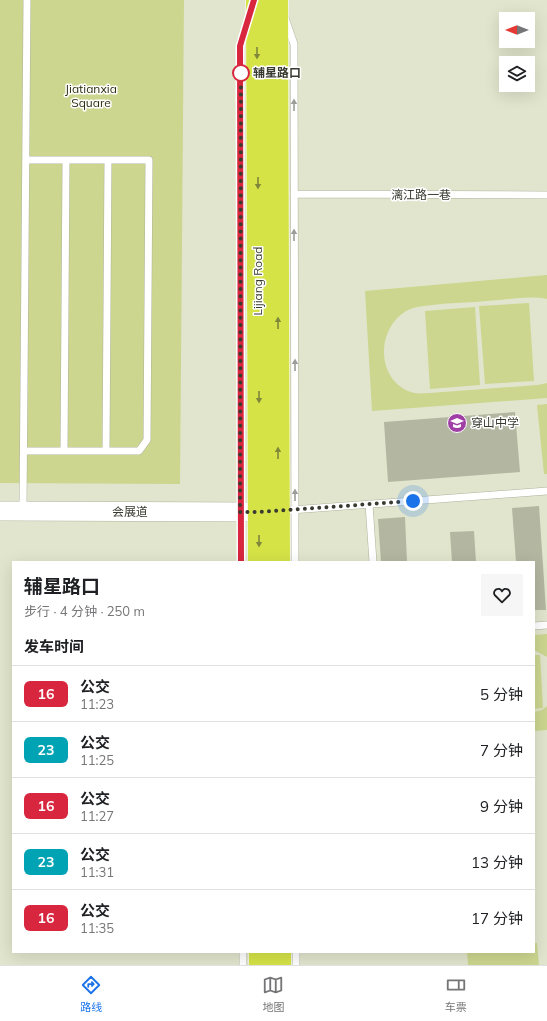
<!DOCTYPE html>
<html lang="zh">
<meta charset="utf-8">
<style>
body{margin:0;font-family:Mulish,"Noto Sans SC",sans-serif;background:#f6f6f6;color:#202124;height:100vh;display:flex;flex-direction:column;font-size:15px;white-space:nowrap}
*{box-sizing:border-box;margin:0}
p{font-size:13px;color:#757577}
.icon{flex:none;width:22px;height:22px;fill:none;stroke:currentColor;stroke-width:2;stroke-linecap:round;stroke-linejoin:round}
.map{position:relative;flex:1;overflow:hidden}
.side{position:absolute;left:12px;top:561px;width:523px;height:392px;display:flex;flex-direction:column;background:#fff;border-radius:0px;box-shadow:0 4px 16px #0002}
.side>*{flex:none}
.badge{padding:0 8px;border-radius:6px;font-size:14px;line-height:26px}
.needle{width:26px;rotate:270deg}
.buttons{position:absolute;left:499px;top:12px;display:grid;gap:8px}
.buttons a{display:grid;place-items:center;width:36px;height:36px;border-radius:0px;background:#fff;box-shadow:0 4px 16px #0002;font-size:20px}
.you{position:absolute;width:20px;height:20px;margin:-10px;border:3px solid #fff;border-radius:50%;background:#1a73e8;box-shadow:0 0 0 6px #1a73e833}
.map>.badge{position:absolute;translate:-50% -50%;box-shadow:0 0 0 2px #fff}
h2{padding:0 12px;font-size:15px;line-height:36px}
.round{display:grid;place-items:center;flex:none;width:42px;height:42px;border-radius:0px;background:#f6f6f6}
.overview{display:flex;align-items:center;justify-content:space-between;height:68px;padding:0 12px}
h1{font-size:19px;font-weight:700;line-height:30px}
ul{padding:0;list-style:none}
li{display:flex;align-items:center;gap:12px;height:56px;padding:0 12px;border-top:1px solid #e0e0e0}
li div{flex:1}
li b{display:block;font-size:15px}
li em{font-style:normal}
li .badge{min-width:44px;font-weight:700;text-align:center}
.tab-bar{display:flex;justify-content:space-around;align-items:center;height:56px;border-top:1px solid #e0e0e0;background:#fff;font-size:11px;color:#757577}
.tab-bar a{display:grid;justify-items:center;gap:2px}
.tab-bar .selected{color:#1a73e8}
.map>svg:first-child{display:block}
.green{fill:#ccd68f}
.building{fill:#b3b7a1}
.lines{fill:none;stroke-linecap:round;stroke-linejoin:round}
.lane-casing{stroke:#aeb29b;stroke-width:8}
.secondary-casing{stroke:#aeb29b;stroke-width:20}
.highway-casing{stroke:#fff;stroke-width:23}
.lane{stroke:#fff;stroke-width:7}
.secondary{stroke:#fff;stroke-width:19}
.highway{stroke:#d5e347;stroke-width:22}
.oneway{fill:#7f873b}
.oneway2{fill:#9c9d98}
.line-casing{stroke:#fff;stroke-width:9}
.line{stroke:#d7263d;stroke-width:6}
.walk{stroke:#393b31;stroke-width:4;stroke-dasharray:0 7.2}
.stop-dot{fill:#fff;stroke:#d7263d;stroke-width:2}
.labels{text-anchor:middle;stroke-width:3;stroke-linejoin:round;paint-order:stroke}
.stop-label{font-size:12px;font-weight:bold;fill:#393b31;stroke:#fff;text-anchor:start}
.park-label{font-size:12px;fill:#2c2f10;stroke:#fff}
.street-label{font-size:12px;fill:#393b31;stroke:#fff}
.poi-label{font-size:12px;fill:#393b31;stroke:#fff;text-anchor:start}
</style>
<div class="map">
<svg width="547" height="965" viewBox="0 0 547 965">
<rect width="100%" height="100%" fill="#e1e5cd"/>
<path class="green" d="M0,0h184l-4,484 -180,-1z
M547,275v24c-19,-4 -41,1 -60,2 -23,2 -47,2 -70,6 -4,1 -8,2 -11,4 -32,20 -29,72 8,82 5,1 11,0 16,0l108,-8 9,-2v15l-175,13 -7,-120z
M529,303l5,78 -49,3 -6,-78z
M475,307l5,78 -50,4 -5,-78z
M547,404v70h-3l-7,-69z
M547,634v23l-13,-7v-15z
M534,655h6l3,53 -9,1z
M547,706v24l-13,1v-19l8,-2z
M534,943h3l2,22h-71l-1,-13h67z"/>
<path class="building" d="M515,412l5,60 -132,10 -4,-60z
M539,506l7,104h-12v-48h-18l-4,-54z
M405,517l2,45h-26l-3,-43z
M474,531l2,31h-24l-2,-30z"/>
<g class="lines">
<g class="lane-casing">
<path id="lane" d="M285,18l9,26 1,518
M294,194l253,1
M24,451h115l8,-11 2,-280h-123
M64,451l2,-291
M106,451l2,-291
M369,504l4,58
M23,510l4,-510
M291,510l256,-19
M241,562l-1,-516 9,-27
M534,626l13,-1
M243,952v13
M296,952v13"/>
</g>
<g class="secondary-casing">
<path id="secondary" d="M0,511l259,1"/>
</g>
<g class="highway-casing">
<path id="highway" d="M257,0l2,562
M277,0l2,562
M260,952v13
M280,952v13"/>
</g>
<use href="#lane" class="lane"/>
<use href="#secondary" class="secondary"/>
<use href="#highway" class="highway"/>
</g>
<defs><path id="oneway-solid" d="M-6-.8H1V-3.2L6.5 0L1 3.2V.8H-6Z"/></defs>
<g class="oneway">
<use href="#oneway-solid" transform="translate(257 53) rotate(90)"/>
<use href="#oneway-solid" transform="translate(258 183) rotate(90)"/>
<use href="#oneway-solid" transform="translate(278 323) rotate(-90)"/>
<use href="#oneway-solid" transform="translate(259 397) rotate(90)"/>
<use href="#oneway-solid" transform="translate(278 453) rotate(-90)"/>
<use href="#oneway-solid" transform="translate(259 541) rotate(90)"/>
</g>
<g class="oneway2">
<use href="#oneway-solid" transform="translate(294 105) rotate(-90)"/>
<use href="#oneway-solid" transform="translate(294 235) rotate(-90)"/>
<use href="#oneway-solid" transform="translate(295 365) rotate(-90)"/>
<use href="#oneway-solid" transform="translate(295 495) rotate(-90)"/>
</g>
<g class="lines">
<g class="line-casing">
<path id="line" d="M241,562l-1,-516 14,-46"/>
</g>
<use href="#line" class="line"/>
<path class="walk" d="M241,73l-1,439h19l154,-11"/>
</g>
<defs>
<g id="school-disc" transform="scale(1)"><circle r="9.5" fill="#a040a7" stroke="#fff"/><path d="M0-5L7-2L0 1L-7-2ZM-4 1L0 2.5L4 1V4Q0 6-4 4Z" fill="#fff"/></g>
</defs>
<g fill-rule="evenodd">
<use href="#school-disc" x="457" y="423"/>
</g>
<circle class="stop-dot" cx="241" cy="73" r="8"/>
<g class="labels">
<g class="stop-label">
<text x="253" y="77">辅星路口</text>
</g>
<g class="park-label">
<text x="91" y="93">Jiatianxia<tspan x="91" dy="14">Square</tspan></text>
</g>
<g class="street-label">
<text x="421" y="199">漓江路一巷</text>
<text transform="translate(258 281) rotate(-90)" y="4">Lijiang Road</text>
<text x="130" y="516">会展道</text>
</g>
<g class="poi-label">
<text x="471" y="427">穿山中学</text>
</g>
</g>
</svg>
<div class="buttons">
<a><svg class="needle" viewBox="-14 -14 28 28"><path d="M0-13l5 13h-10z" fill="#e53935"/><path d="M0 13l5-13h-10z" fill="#757577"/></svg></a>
<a><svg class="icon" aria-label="layers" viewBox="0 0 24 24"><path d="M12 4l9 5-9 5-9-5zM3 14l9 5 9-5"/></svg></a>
</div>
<div class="you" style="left:413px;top:501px"></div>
<section class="side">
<div class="overview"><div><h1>辅星路口</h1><p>步行 · 4 分钟 · 250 m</p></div><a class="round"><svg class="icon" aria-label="heart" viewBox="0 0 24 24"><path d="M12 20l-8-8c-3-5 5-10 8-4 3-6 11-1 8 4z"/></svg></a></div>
<h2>发车时间</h2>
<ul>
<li><span class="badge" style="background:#d7263d;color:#fff">16</span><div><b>公交</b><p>11:23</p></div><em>5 分钟</em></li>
<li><span class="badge" style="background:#00a3b4;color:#fff">23</span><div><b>公交</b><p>11:25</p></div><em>7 分钟</em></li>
<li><span class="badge" style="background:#d7263d;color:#fff">16</span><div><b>公交</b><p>11:27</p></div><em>9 分钟</em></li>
<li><span class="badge" style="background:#00a3b4;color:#fff">23</span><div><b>公交</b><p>11:31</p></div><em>13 分钟</em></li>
<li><span class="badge" style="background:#d7263d;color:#fff">16</span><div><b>公交</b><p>11:35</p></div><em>17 分钟</em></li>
</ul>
</section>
</div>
<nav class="tab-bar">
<a class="selected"><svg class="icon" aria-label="directions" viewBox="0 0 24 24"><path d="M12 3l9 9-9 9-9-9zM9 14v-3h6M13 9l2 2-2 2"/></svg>路线</a>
<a><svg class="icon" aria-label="map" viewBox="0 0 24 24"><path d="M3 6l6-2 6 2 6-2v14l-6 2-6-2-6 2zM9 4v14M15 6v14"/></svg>地图</a>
<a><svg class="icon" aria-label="tickets" viewBox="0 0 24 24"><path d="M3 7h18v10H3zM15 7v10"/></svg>车票</a>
</nav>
